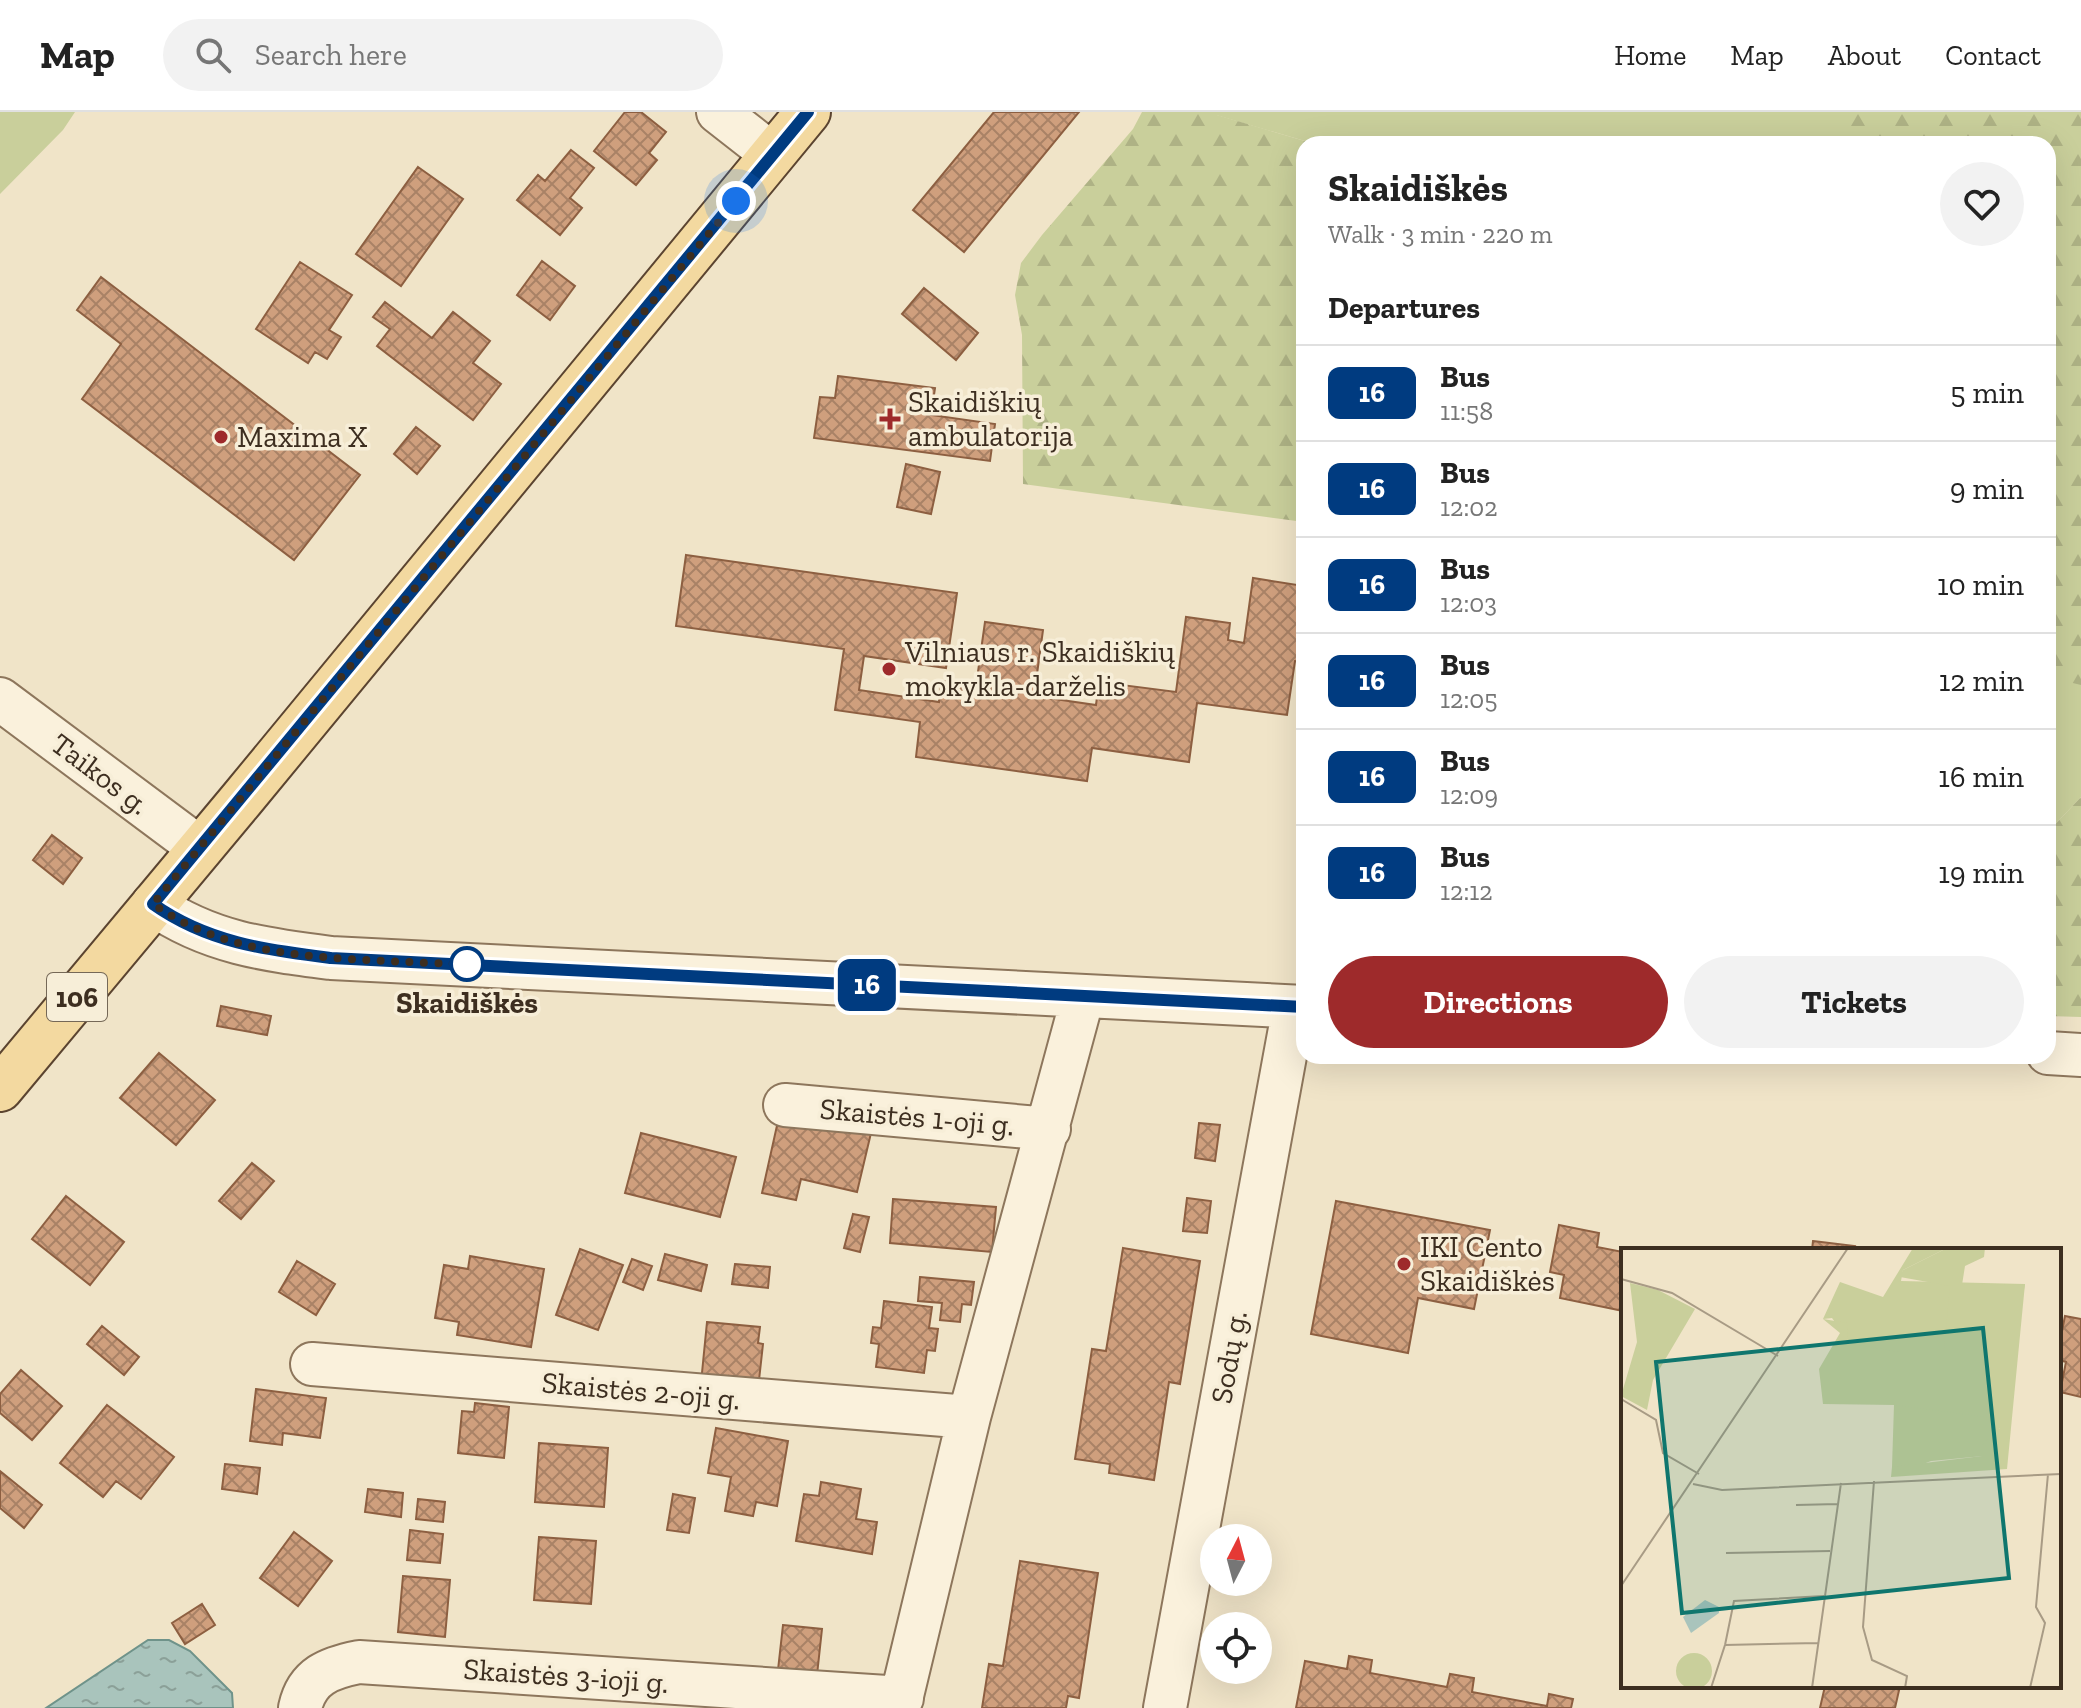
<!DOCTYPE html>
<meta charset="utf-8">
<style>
body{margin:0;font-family:"Zilla Slab",serif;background:#f2f2f2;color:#222;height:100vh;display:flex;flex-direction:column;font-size:30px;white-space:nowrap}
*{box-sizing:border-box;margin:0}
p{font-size:26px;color:#767676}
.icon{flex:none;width:44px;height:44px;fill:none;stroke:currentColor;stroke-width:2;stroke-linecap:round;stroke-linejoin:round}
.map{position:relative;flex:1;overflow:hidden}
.side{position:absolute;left:1296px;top:24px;width:760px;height:928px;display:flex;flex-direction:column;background:#fff;border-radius:24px;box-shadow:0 8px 32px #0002}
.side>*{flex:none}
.badge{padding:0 16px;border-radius:12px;font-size:28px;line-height:52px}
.needle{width:52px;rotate:6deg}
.buttons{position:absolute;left:1200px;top:1412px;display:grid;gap:16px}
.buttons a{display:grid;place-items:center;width:72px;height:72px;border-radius:50%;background:#fff;box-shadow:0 8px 32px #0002;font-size:40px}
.you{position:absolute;width:40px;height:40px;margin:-20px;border:6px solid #fff;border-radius:50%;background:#1a73e8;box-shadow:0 0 0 12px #1a73e833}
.map>.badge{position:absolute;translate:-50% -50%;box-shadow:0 0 0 4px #fff}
h2{padding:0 32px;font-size:30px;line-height:72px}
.round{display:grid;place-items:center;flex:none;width:84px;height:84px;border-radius:42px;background:#f2f2f2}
.summary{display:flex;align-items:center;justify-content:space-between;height:136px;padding:0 32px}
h1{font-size:38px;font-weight:700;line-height:60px}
.cta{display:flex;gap:16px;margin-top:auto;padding:16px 32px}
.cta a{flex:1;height:92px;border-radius:48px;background:#9e2a2b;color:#fff;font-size:32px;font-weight:700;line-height:92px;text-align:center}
.cta a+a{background:#f2f2f2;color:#222}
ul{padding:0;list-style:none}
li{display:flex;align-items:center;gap:24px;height:96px;padding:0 32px;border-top:2px solid #e0e0e0}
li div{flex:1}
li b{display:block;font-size:30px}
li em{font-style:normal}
li .badge{min-width:88px;font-weight:700;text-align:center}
header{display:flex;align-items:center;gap:48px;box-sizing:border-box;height:112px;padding:0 40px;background:#fff;border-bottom:2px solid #e0e0e0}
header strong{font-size:38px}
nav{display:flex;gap:44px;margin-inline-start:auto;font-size:28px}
.search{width:560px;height:72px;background:#f2f2f2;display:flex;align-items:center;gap:20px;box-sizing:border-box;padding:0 28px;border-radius:44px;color:#767676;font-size:30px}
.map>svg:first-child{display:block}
.green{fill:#c9cf9b}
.forest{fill:url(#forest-firs)}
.water{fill:url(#water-ripples);stroke:#6f938a;stroke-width:2}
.building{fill:url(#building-cross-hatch);stroke:#8d5f41;stroke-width:2}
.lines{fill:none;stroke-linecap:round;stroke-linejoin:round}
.minor-casing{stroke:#8d765c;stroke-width:46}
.primary-casing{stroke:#5b4430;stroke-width:48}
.minor{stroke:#faf1dc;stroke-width:42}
.primary{stroke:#f3d9a0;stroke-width:44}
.line-casing{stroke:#fff;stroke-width:18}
.line{stroke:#003b80;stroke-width:12}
.walk{stroke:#3d2e20;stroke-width:8;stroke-dasharray:0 14.4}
.poi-dot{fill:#9e2a2b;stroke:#f7eed8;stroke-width:3}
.stop-dot{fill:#fff;stroke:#003b80;stroke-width:4}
.labels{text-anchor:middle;stroke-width:7;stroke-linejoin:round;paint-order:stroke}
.shield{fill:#f7eed8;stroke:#756857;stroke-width:2}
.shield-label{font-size:28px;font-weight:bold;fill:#3d2e20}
.poi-label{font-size:30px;fill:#3d2e20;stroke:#f7eed8;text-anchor:start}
.street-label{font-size:30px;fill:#3d2e20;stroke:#f7eed8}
.stop-label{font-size:30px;font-weight:bold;fill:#3d2e20;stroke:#f7eed8}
.inset-road{fill:none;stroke:#a89b85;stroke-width:2}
.view{fill:#0f766e;fill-opacity:0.15;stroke:#0f766e;stroke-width:4}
.inset-edge{fill:none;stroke:#3d2e20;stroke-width:4}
</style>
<header>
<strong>Map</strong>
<div class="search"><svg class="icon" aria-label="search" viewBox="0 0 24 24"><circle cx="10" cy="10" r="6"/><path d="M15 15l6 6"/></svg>Search here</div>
<nav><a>Home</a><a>Map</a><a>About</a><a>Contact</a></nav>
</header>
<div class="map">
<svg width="2081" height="1596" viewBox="0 0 2081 1596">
<defs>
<pattern id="forest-firs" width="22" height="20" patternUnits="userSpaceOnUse" patternTransform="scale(2)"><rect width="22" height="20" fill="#c9cf9b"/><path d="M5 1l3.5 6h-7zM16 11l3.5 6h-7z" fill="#aeb285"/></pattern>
<pattern id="water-ripples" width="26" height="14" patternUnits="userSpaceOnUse" patternTransform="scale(2)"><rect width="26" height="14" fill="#a9c4bc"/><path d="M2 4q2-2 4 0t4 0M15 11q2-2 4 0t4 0" fill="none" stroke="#8ba098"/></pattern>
<pattern id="building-cross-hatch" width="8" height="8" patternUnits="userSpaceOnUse" patternTransform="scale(2)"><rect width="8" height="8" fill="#cf9f7d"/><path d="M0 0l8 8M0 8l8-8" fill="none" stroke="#a98266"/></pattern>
</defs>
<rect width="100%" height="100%" fill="#f0e4c8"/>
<path class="green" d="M0,0h75l-12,18 -63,64z
M1217,0h864v685l-33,35v-688h-733l-99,-29z"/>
<path class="forest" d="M1142,0h75v3l98,29h-11v378l-281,-38 -1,-149 -7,-40 6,-32 21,-28 91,-106z
M1853,0h228v573l-33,-8v-533h-201z
M2081,685v220l-33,-1v-184z"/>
<path class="water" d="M148,1528h21l21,11 42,42 1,15h-187z"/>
<path class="building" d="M625,0h16l25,20 -17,21 8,7 -21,25 -42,-34z
M994,0h85l-115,140 -51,-42z
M571,38l23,18 -24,30 12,10 -22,27 -43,-35 21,-25 7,6z
M418,55l45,32 -62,87 -45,-32z
M542,149l33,25 -25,34 -33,-25z
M300,150l52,33 -23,35 12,7 -14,22 -12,-7 -7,11 -52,-34z
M101,165l259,198 -66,85 -212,-161 39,-55 -44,-34z
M924,176l54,45 -22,27 -54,-46z
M385,190l47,36 21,-26 37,29 -17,22 28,21 -28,36 -96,-74 13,-17 -17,-12z
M838,264l97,12 -4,27 64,9 -5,37 -176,-23 6,-41 15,1z
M416,315l24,19 -23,28 -23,-20z
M906,352l34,8 -9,42 -34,-7z
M686,443l271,38 -11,75 -82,-12 -5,34 80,12 2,-21 35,5 9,-64 58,8 -9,66 62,9 3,-23 77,10 10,-75 44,6 -2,17 16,3 9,-65 51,8v76l-9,-1 -8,54 -90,-12 -8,59 -97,-14 -5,33 -171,-24 4,-35 -85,-12 9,-61 -168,-23z
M52,723l30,23 -19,26 -30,-24z
M221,894l50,10 -4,19 -50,-9z
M159,941l56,47 -39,45 -56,-47z
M780,1000l91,21 -14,59 -56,-13 -5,21 -34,-7z
M1199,1011l21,2 -5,36 -20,-3z
M641,1021l95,24 -16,60 -95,-24z
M252,1051l22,18 -33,38 -22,-18z
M66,1084l58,46 -34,43 -58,-46z
M1187,1086l24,3 -4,32 -24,-2z
M893,1087l103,8 -4,45 -102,-9z
M1336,1089l154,29 -16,79 -56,-11 -10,55 -97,-19z
M853,1102l16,3 -9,35 -16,-4z
M1559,1113l40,8 -2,14 26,5v59l-63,-13 4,-23 -14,-3z
M1813,1129l42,5 -1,4h-42z
M1123,1136l77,13 -20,123 -11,-2 -15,98 -45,-7 1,-9 -35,-5 17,-110 14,2z
M580,1137l43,16 -25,65 -42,-15z
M665,1142l42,11 -6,26 -43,-11z
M470,1144l74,13 -13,78 -74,-12 2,-13 -24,-4 9,-53 24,4z
M632,1147l20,7 -9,24 -20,-8z
M297,1149l38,23 -19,31 -37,-23z
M735,1152l35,3 -2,21 -36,-4z
M920,1165l54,5 -3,23 -9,-1 -2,18 -20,-2 2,-17 -24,-2z
M884,1189l48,6 -3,21 9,1 -3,22 -8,-1 -3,23 -48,-6 3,-23 -8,-1 2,-16 8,1z
M2065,1204l16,3v78l-21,-5 6,-30 -7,-2v-14z
M707,1210l53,5 -2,16 5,1 -4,36 -30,-4 -1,10 -27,-3z
M102,1214l37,31 -15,18 -37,-31z
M21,1258l41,36 -30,34 -32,-27v-19z
M256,1277l70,9 -6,40 -37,-5 -1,12 -32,-4z
M475,1291l34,4 -5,51 -46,-5 4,-42 12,1z
M107,1293l67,52 -33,42 -25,-18 -13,16 -43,-34z
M716,1316l72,13 -11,65 -21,-4 -3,14 -28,-5 6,-34 -23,-4z
M539,1331l69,5 -4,59 -69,-5z
M225,1352l35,4 -3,26 -35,-5z
M0,1359l42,34 -18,23 -24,-20z
M821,1370l40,7 -5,30 21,3 -5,32 -76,-13 8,-47 15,2z
M368,1377l35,4 -2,24 -36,-5z
M673,1382l22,4 -6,35 -22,-3z
M418,1387l27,3 -2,20 -27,-3z
M410,1418l33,4 -3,29 -33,-3z
M294,1420l38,29 -34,45 -38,-28z
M539,1425l57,4 -5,63 -57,-4z
M1020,1449l78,12 -19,125 -11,-2 -2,12h-84l7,-44 14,2z
M403,1464l47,4 -5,57 -47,-5z
M202,1492l13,21 -30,19 -13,-21z
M783,1513l39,4 -5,46 -39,-5z
M1349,1544l23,4 -2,13 77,14 3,-13 24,4 -2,14 75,14 2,-12 24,5 -2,9h-275l9,-47 42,8z
M1825,1574h75l-5,22h-75z"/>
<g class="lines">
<g class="minor-casing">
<path id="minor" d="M718,0l55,43
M0,587l201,150
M153,792c56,39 114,46 178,54l973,49
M2048,941l33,2
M785,993l264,24
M312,1252l657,53
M300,1596c7,-32 29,-40 59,-46l543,36
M899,1596l70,-291 114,-421
M1165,1596l129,-701"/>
</g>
<g class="primary-casing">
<path id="primary" d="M0,977l242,-290 566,-687"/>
</g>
<use href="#minor" class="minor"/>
<use href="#primary" class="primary"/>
</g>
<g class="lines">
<g class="line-casing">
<path id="line" d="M808,0l-655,792c55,39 114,46 178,54l973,49"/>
</g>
<use href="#line" class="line"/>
<path class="walk" d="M467,852c-20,0 -57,-2 -83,-3 -80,-4 -163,-9 -231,-57l583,-703"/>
</g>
<g class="poi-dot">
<path d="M886 295h8v8h8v8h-8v8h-8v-8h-8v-8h8z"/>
<circle cx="221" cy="325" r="8"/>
<circle cx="889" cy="557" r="8"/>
<circle cx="1404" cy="1152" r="8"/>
</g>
<circle class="stop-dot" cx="467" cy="852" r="16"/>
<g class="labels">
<rect class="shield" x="47" y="861" width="60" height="48" rx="6"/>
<g class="shield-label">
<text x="77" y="895">106</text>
</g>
<g class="poi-label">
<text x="908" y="300">Skaidiškių<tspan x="908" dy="34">ambulatorija</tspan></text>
<text x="237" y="335">Maxima X</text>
<text x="905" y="550">Vilniaus r. Skaidiškių<tspan x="905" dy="34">mokykla-darželis</tspan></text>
<text x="1420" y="1145">IKI Cento<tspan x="1420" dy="34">Skaidiškės</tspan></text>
</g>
<g class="street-label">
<text transform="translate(100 662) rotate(37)" y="10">Taikos g.</text>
<text transform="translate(917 1005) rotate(5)" y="10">Skaistės 1-oji g.</text>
<text transform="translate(1229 1245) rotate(-80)" y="10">Sodų g.</text>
<text transform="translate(641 1279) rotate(5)" y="10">Skaistės 2-oji g.</text>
<text transform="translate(566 1564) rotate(4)" y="10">Skaistės 3-ioji g.</text>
</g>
<g class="stop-label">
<text x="467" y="901">Skaidiškės</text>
</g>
</g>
<g transform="translate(1621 1136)">
<rect width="440" height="440" fill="#f0e4c8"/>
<path d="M292,0h34l-44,22 -2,11 124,3 -25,144 -17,28 -52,5 -18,7 -21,-1 2,-62 -62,-87 -9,1 17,-37 43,15zM9,35l28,7 37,19 -42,71 -6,30 -26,-14 16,-54z" fill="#c9cf9b"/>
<path d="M326,0h38l-1,9 -19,9 -3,19 63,-1 -18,185 -116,8 1,-10 90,-11 -3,-9 21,-19v-9l-105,-14 -72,-1 -4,-35 21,-36 -17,-14 24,4 1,20 51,9h45l6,-66 -50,-9 3,-7zM55 423a18 18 0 1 1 36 0a18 18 0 1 1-36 0Z" fill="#c9cf9b"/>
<path d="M84,352l14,7v6l-28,20 -8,-16z" fill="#a9c4bc"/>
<path class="inset-road" d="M0,31l51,14 106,63M0,151l35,21 7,33 36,21M253,233l-11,146 9,33 35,16 -2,12M72,236l29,6 339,-16M175,257l42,-1M105,305l104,-2M0,338l227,-338M104,397l9,-44 90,-5M90,440l14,-43 94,-2M154,440l37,-1M191,440l29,-205M409,440l15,-65 -9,-16 12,-133"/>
<path class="view" d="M362,80l26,250 -327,35 -26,-251z"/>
<rect width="440" height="440" class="inset-edge"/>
</g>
</svg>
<div class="buttons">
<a><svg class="needle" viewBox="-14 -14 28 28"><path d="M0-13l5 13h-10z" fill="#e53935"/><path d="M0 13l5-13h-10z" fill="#767676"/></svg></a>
<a><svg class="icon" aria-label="locate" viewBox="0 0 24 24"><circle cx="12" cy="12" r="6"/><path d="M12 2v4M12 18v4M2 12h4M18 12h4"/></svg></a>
</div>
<div class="you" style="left:736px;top:89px"></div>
<b class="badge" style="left:867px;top:873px;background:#003b80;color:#fff">16</b>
<section class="side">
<div class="summary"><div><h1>Skaidiškės</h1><p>Walk · 3 min · 220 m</p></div><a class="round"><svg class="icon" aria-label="heart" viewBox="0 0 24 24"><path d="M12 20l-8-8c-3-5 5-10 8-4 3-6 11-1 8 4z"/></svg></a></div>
<h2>Departures</h2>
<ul>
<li><span class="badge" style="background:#003b80;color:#fff">16</span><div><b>Bus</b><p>11:58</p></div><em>5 min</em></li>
<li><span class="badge" style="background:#003b80;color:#fff">16</span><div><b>Bus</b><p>12:02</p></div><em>9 min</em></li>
<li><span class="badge" style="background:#003b80;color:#fff">16</span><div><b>Bus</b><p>12:03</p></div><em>10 min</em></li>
<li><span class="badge" style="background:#003b80;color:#fff">16</span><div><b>Bus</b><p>12:05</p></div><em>12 min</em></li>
<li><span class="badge" style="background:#003b80;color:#fff">16</span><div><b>Bus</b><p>12:09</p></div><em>16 min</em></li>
<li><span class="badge" style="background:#003b80;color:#fff">16</span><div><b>Bus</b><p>12:12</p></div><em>19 min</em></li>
</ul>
<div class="cta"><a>Directions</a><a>Tickets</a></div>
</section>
</div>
